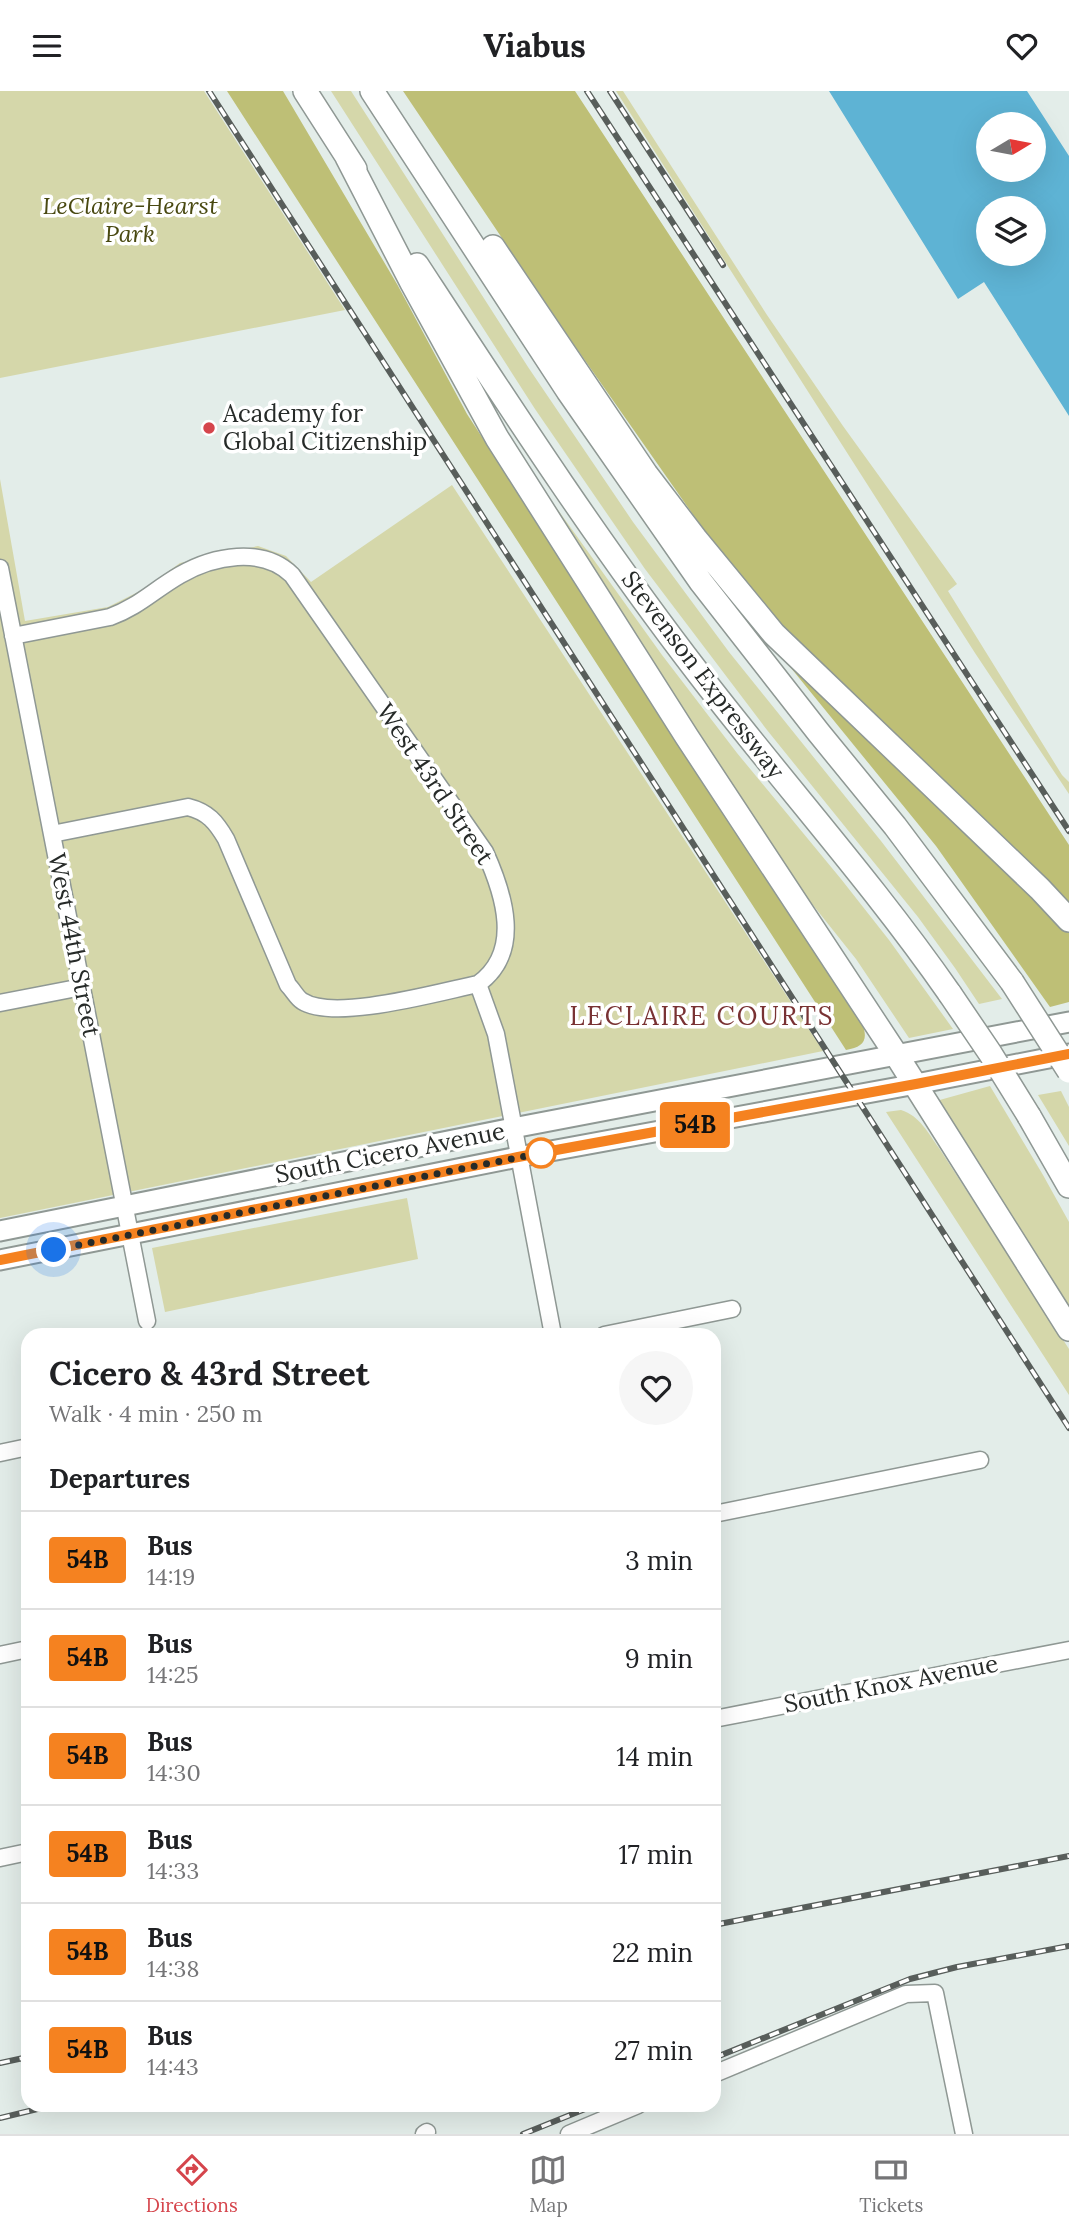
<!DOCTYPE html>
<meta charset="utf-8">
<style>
body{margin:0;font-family:Lora,serif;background:#f6f6f6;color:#202124;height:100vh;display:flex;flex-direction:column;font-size:26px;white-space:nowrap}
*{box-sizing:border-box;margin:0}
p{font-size:23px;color:#757577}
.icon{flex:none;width:38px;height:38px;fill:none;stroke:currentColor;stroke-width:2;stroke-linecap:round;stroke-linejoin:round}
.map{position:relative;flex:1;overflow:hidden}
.drawer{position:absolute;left:21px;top:1237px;width:700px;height:784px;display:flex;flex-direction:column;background:#fff;border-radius:21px;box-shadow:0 7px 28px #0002}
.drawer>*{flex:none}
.badge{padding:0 14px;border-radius:5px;font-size:24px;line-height:46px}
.needle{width:46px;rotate:80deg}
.fabs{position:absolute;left:976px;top:21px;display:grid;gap:14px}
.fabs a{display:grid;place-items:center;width:70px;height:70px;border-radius:50%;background:#fff;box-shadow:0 7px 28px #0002;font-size:35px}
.you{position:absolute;width:35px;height:35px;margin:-18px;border:5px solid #fff;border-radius:50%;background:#1a73e8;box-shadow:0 0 0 10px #1a73e833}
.map>.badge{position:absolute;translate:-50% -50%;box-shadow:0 0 0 4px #fff}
h2{padding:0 28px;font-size:26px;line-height:63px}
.round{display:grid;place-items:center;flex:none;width:74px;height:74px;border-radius:37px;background:#f6f6f6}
.headline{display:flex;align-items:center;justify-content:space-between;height:119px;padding:0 28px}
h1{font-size:33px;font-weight:800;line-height:52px}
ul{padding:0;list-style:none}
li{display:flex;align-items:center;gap:21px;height:98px;padding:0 28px;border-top:2px solid #e0e0e0}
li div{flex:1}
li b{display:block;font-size:26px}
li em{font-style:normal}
li .badge{min-width:77px;font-weight:700;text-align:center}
header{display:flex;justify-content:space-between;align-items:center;height:91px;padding:0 28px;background:#fff;font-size:32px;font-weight:800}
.menu{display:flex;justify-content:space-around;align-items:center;height:98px;border-top:2px solid #e0e0e0;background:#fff;font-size:19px;color:#757577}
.menu a{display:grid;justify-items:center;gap:4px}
.menu .on{color:#d5454c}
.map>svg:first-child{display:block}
.green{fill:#d5d7aa}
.forest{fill:#bebf76}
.water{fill:#5eb3d4;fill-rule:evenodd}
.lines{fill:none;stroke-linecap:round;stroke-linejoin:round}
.minor-casing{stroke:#8f9894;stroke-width:19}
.major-casing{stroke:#8f9894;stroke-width:23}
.highway-casing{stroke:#8f9894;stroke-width:26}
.minor{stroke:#fff;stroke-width:16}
.major{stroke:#fff;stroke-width:19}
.highway{stroke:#fff;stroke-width:23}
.rail-casing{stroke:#585e5b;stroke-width:6}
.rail{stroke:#fff;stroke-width:3.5;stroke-dasharray:10;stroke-linecap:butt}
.highway-bridge-casing{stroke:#8f9894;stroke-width:26;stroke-linecap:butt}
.highway-bridge{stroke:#fff;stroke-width:23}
.line-casing{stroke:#fff;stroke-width:16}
.line{stroke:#f58220;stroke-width:10}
.walk{stroke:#262a28;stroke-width:7;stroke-dasharray:0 12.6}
.poi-dot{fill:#d5454c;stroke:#fff;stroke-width:2.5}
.stop-dot{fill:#fff;stroke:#f58220;stroke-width:3.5}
.labels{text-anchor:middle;stroke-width:7;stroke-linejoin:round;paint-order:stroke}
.park-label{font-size:24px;font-style:italic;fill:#494911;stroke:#fff}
.poi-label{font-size:24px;fill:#262a28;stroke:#fff;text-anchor:start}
.street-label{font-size:24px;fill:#262a28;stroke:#fff}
.neighbourhood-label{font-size:26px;letter-spacing:2px;fill:#793233;stroke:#fff}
</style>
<header><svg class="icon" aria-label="menu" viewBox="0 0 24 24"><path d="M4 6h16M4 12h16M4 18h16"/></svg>Viabus<svg class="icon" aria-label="heart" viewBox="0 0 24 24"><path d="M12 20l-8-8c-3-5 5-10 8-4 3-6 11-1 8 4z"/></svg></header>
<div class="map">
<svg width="1069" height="2043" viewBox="0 0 1069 2043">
<rect width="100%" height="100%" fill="#e3ede9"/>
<path class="green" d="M0,0h204l141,219 -345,68z
M331,0h20l177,276 105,155 96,130 152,189 121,158 -23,5 -24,-36 -37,-51 -151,-187 -122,-161 -110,-160z
M616,0h7l144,224 76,111 114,158 -9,7 114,184 7,7v12l-94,-141z
M530,380l132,184 75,98 104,126 48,61 64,89 -44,9 -53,-79 -55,-69 -83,-118z
M0,388l25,142 83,-14 36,-18 36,-26 78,-17 28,10 25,26 141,-97 371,566 -823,167z
M990,995l53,89 26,47v92l-133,-213z
M1061,1000l8,16v39l-31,-51z
M901,1019c19,6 27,23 38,38l130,201v46l-183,-283z
M407,1107l11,61 -253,53 -13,-64z"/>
<path class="forest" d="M227,0h56l114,193 70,130 395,609c7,18 1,24 -16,27z
M403,0h172l494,754v58l-285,-271 -48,-56 -166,-237z
M769,550l279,268 21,24v69l-19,5 -114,-161z"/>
<path class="water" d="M829,0h198l42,65v260l-85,-134 -26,17zM989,33h45v46h-45zM989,117h45v46h-45z"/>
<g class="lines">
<g class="minor-casing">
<path id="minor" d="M0,477l147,753
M13,545l97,-19c28,-10 44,-27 70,-42 33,-19 82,-29 112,0l193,277c19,42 38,100 -7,132 -39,8 -144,38 -176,17 -5,-3 -9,-11 -14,-16l-62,-146c-10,-17 -18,-27 -38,-32l-136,27
M478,893l18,50 57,301
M0,912l82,-16
M604,1244l128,-26
M0,1362l28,-6
M714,1423l266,-54
M0,1564l28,-6
M714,1628l355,-69
M0,1767l28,-6
M714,1983l192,-80 29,-1 29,141
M424,2043l3,-2
M569,2043l69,-29"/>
</g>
<g class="major-casing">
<path id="major" d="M0,1140l513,-103 556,-106
M0,1169l518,-103 398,-73 153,-30"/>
</g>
<g class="highway-casing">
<path id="highway" d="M305,0l50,78
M372,0l196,300 133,191 118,151 76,93 117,156
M347,66l65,126 85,155 190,299 210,319 172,273
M493,156l153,227 49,64 79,96 266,255 29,31
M417,174c91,139 181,278 282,409 83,108 173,208 251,320
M1029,1025l40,70"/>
</g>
<use href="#minor" class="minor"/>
<use href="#major" class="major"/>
<use href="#highway" class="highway"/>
<g class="rail-casing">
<path id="rail" d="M209,0l860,1337
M587,0l482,740
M610,0l113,174
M714,1834l355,-69
M714,1967l196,-79 47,-12 112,-21
M0,1972l28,-6
M0,2027l54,-13
M523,2043l72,-29"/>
</g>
<use href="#rail" class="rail"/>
<g class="highway-bridge-casing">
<path id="highway-bridge" d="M1012,891l57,89
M950,903l40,59 39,63"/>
</g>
<use href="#highway-bridge" class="highway-bridge"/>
</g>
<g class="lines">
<g class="line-casing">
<path id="line" d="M0,1169l518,-103 398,-73 153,-30"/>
</g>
<use href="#line" class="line"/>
<path class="walk" d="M54,1159l487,-97"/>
</g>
<circle class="poi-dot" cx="209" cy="337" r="7"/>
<circle class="stop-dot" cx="541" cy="1062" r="14"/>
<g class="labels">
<g class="park-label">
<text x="130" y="123">LeClaire-Hearst<tspan x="130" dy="28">Park</tspan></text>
</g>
<g class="poi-label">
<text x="223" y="331">Academy for<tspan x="223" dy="28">Global Citizenship</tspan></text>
</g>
<g class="street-label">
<text transform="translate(703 584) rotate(53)" y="8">Stevenson Expressway</text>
<text transform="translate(435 693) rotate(56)" y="8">West 43rd Street</text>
<text transform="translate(74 854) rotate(79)" y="8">West 44th Street</text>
<text transform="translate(390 1062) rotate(-11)" y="8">South Cicero Avenue</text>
<text transform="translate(891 1593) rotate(-11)" y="8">South Knox Avenue</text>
</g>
<g class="neighbourhood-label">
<text x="702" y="934">LECLAIRE COURTS</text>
</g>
</g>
</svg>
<div class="fabs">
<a><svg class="needle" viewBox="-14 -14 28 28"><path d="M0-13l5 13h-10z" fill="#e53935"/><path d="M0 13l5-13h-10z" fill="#757577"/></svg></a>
<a><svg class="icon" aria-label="layers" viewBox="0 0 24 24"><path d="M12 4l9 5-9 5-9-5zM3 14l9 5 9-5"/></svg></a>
</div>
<div class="you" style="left:54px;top:1159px"></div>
<b class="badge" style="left:695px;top:1034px;background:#f58220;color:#111">54B</b>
<section class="drawer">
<div class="headline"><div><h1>Cicero &amp; 43rd Street</h1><p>Walk · 4 min · 250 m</p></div><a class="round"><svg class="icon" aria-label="heart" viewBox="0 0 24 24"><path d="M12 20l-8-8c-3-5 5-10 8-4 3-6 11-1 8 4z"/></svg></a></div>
<h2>Departures</h2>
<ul>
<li><span class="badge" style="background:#f58220;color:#111">54B</span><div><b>Bus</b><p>14:19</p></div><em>3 min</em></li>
<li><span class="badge" style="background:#f58220;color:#111">54B</span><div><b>Bus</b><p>14:25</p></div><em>9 min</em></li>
<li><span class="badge" style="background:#f58220;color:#111">54B</span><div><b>Bus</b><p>14:30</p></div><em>14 min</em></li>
<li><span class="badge" style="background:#f58220;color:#111">54B</span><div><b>Bus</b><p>14:33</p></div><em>17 min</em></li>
<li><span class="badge" style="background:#f58220;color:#111">54B</span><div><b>Bus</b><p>14:38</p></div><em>22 min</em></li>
<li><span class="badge" style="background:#f58220;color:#111">54B</span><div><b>Bus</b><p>14:43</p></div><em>27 min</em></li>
</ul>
</section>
</div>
<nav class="menu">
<a class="on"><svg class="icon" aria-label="directions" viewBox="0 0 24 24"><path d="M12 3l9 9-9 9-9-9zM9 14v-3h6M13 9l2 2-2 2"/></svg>Directions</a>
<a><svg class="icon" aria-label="map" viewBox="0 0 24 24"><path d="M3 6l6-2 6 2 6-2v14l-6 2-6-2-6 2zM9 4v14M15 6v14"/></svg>Map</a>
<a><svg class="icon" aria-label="tickets" viewBox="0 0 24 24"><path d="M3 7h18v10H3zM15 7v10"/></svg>Tickets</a>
</nav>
